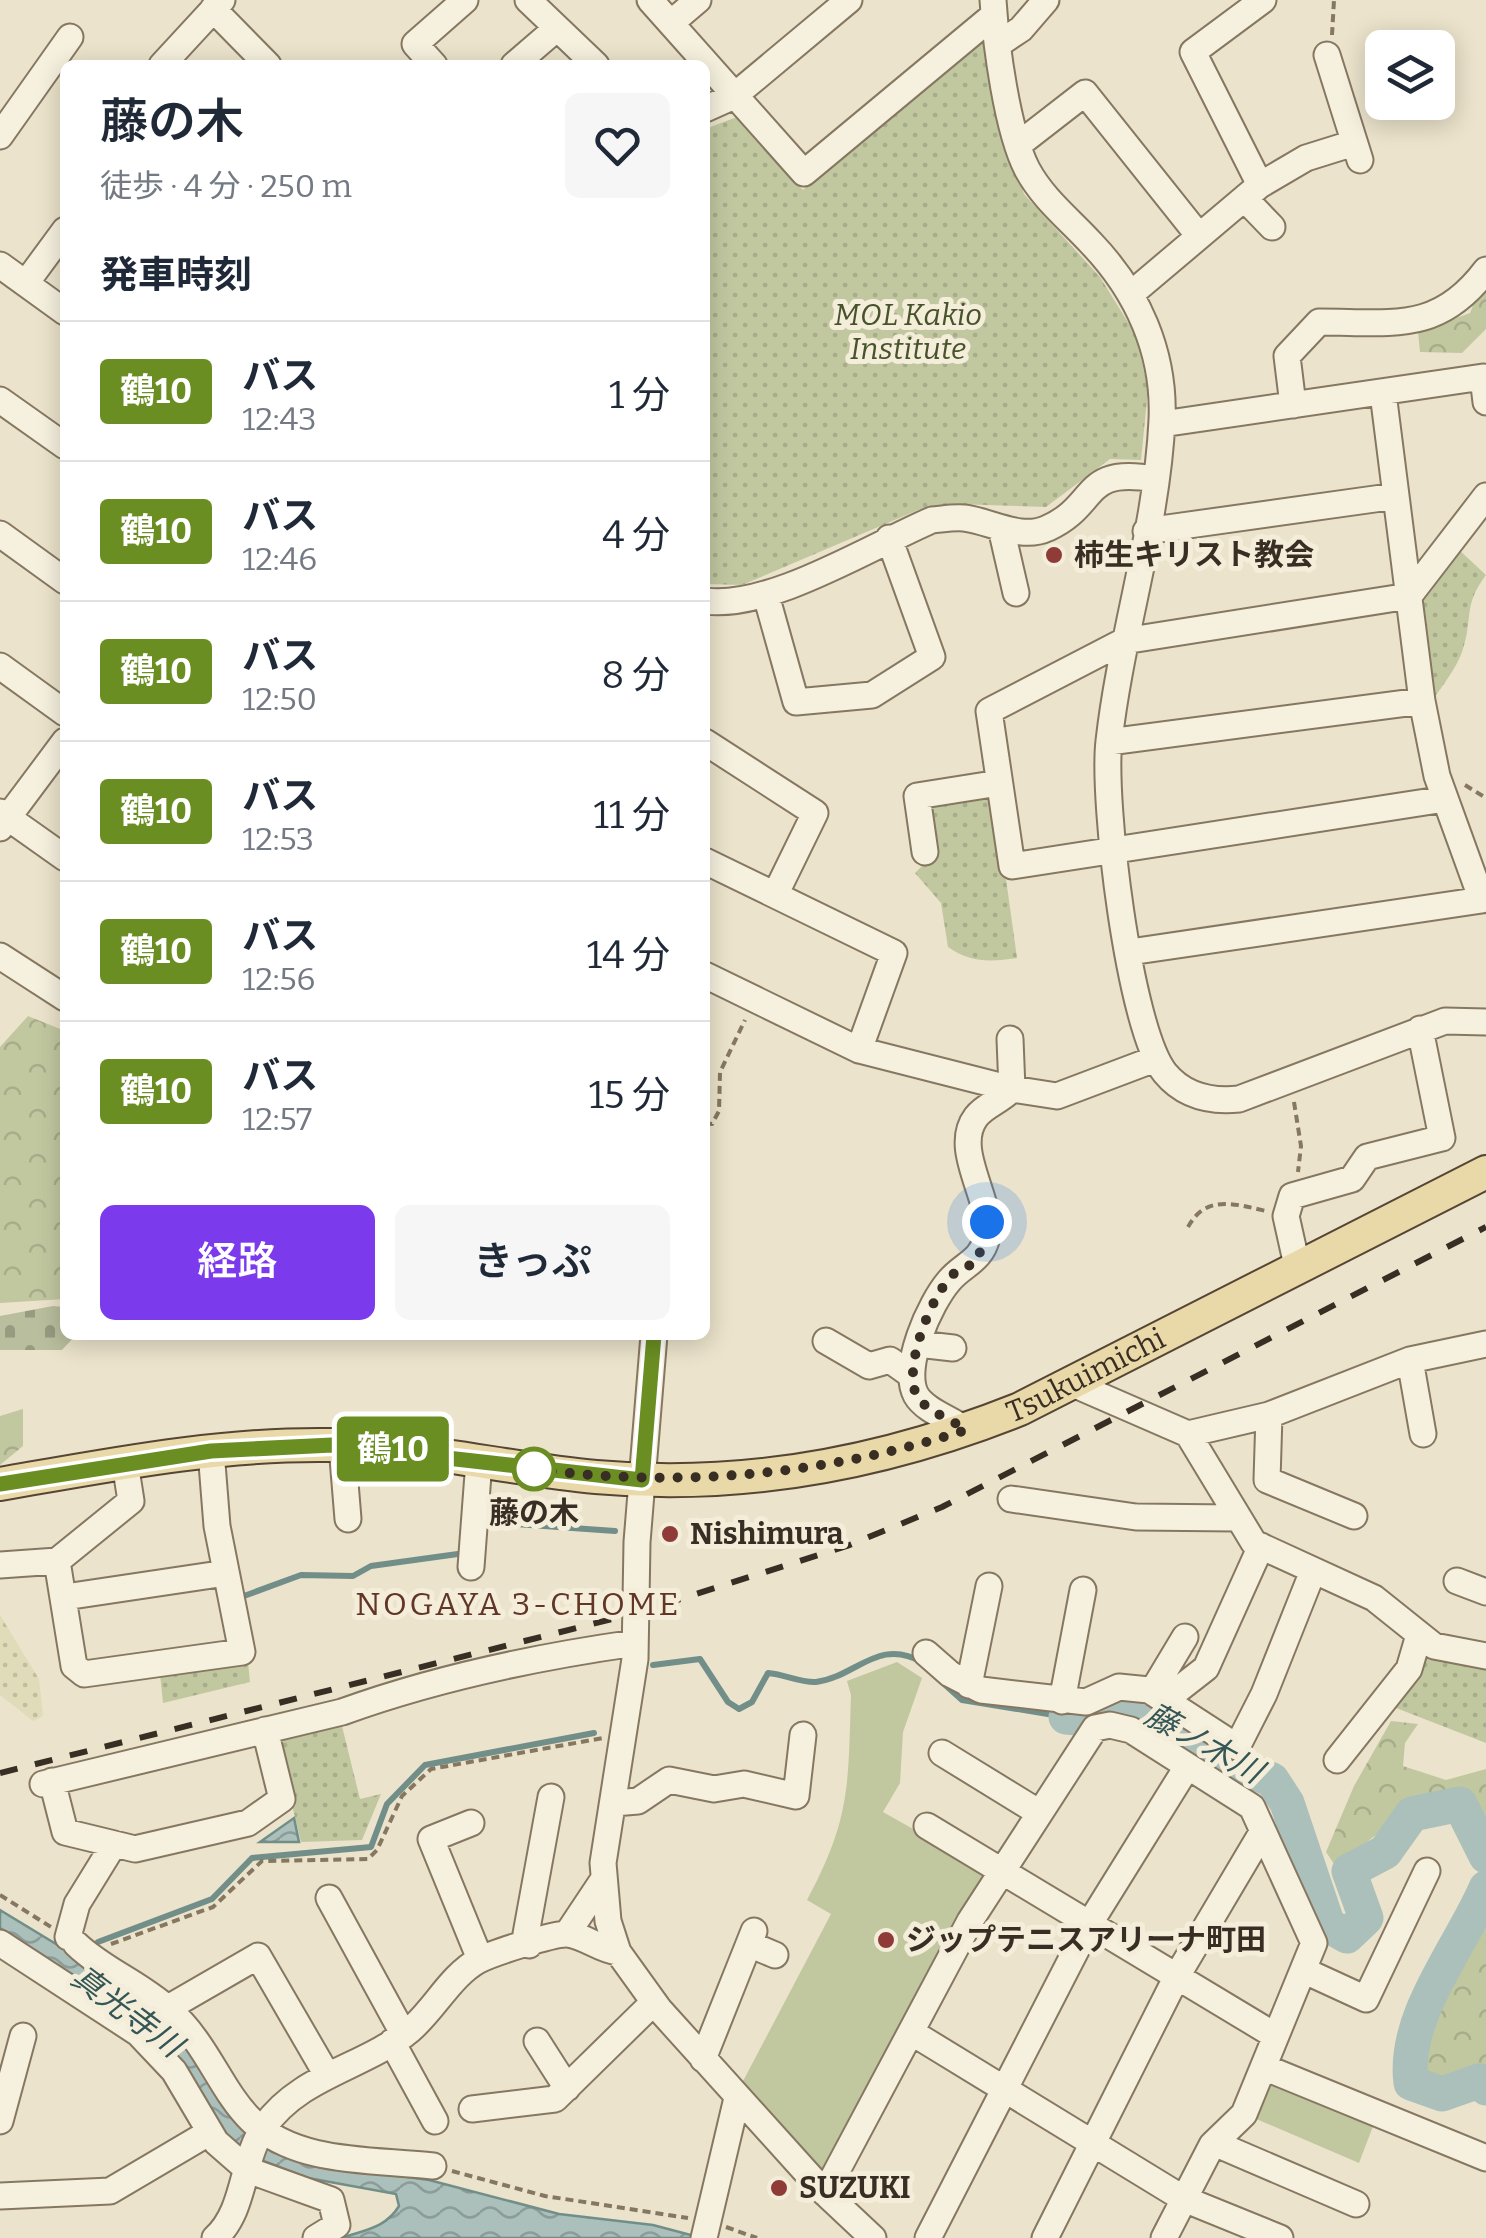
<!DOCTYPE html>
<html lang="ja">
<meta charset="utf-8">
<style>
body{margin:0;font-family:Bitter,"Noto Sans JP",serif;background:#f6f6f7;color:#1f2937;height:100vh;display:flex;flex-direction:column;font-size:38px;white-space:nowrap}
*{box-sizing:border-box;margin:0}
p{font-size:32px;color:#747a83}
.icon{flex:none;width:55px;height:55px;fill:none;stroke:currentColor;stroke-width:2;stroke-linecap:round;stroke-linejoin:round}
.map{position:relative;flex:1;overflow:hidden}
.drawer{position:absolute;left:60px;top:60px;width:650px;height:1280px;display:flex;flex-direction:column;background:#fff;border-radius:15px;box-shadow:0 5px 25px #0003}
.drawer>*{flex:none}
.badge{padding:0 20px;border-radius:8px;font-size:35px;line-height:65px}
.controls{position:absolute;left:1365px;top:30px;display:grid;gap:20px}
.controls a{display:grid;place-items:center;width:90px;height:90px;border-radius:15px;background:#fff;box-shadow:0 5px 25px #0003;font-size:50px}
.you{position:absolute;width:50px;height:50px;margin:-25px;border:8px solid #fff;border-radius:50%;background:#1a73e8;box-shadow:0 0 0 15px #1a73e833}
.map>.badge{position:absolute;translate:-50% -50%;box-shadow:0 0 0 5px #fff}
h2{padding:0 40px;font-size:38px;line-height:90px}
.round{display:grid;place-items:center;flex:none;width:105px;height:105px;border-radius:15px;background:#f6f6f7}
.head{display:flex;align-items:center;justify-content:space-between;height:170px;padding:0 40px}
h1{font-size:48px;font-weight:600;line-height:75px}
.cta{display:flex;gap:20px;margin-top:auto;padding:20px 40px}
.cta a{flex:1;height:115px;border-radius:15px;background:#7c3aed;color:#fff;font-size:40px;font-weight:600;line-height:115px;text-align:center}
.cta a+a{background:#f6f6f7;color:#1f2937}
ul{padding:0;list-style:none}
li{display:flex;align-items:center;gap:30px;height:140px;padding:0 40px;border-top:2px solid #e0e1e3}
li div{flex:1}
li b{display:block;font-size:38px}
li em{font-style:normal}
li .badge{min-width:110px;font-weight:700;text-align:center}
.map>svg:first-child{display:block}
.farmland{fill:url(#farmland-dots)}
.grass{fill:#c1c8a0}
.forest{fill:url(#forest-crowns)}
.cemetery{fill:url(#cemetery-stones)}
.park{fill:url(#park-dots)}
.water{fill:url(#water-waves);stroke:#728e89;stroke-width:2.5}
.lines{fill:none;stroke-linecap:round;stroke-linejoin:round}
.stream{stroke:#728e89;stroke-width:6}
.river{stroke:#abc0bb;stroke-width:35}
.minor-casing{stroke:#867761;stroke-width:29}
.major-casing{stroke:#554534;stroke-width:36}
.path{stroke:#867761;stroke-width:4;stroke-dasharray:8 5;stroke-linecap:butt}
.minor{stroke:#f6f0de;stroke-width:25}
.major{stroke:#e9d8a8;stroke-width:32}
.rail{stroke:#382e23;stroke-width:6;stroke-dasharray:18 18;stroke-linecap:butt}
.line-casing{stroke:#fff;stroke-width:22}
.line{stroke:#6b8e23;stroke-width:15}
.walk{stroke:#382e23;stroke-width:10;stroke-dasharray:0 18}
.poi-dot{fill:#8f3b37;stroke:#f3edda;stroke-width:4}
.stop-dot{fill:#fff;stroke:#6b8e23;stroke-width:5}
.labels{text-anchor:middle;stroke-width:10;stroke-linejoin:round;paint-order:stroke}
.park-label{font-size:30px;font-style:italic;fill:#47532b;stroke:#f3edda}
.poi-label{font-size:30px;font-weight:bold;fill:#382e23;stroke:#f3edda;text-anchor:start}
.street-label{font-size:30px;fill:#382e23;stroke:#f3edda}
.stop-label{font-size:30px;font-weight:bold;fill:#382e23;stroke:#f3edda}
.neighbourhood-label{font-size:32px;letter-spacing:2.5px;fill:#613627;stroke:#f3edda}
.water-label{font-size:32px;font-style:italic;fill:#345656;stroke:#f3edda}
</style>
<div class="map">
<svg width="1486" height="2238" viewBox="0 0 1486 2238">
<defs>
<pattern id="farmland-dots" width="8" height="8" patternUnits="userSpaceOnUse" patternTransform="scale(2.5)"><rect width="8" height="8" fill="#e0dcb9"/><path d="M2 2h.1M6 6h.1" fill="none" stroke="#c1bd9f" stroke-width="1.8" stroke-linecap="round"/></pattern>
<pattern id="forest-crowns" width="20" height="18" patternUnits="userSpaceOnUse" patternTransform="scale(2.5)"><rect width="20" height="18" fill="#c1c8a0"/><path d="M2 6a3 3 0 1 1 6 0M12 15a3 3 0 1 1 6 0" fill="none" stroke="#a7ac8a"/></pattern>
<pattern id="cemetery-stones" width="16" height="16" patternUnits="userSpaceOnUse" patternTransform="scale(2.5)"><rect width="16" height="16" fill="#b9be9e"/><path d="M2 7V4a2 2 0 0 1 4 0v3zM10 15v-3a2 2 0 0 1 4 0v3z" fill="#979b80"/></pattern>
<pattern id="park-dots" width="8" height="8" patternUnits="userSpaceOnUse" patternTransform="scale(2.5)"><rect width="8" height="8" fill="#c1c8a0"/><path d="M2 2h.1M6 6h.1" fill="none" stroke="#a7ac8a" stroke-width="1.8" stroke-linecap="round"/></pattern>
<pattern id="water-waves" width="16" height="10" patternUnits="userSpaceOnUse" patternTransform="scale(2.5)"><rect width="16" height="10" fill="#abc0bb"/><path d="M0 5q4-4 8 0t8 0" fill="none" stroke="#8c9c98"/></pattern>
</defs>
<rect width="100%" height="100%" fill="#ebe3cb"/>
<path class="farmland" d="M0,1615l39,64 4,37 -10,5 -33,-26z"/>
<path class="grass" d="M897,1662l25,16 -19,54 -3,51 -17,29 108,61 -162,299 -11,-3 -77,-84 90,-171 -24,-14c44,-82 41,-115 44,-205l-4,-14z
M1274,2079l101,42 -16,42 -105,-45z"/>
<path class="forest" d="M1486,273v56l-24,24 -42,-1 -2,-20 52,-19z
M28,1016l37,15v268l-65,4v-256z
M23,1409v37l-23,19v-49z
M1391,1721l27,3 -13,19 -2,23 43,14 40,-11v81l-21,-40v-16l-51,10 -78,63 -10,-15 28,-66z
M1486,1893v197l-13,-13 -26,12 -24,-11 -1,-21 21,-77 25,-34z"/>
<path class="cemetery" d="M53,1306l12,1v28h11l-14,15h-62v-34z"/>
<path class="park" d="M988,41l9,63 27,90 76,83 37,60 11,53 -7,70 -31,-1 -64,48 -93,-3 -35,6 -176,75 -37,-1v-455l32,-12 66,73 173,-148z
M1457,548l29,27c-24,32 -12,42 -24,77 -6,17 -20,34 -30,49l-13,-93 3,-13z
M983,793l12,7 22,158c-27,4 -46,5 -69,-11l-7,-44 -26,-30 18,-18 -3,-53z
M1421,1648l65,18v77l-95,-37z
M248,1662l2,20 -87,21 -3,-29z
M341,1722l19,77 21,-5 -19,46 -61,2 -24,-99 3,-8z"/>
<path class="water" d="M294,1818l5,24h-39z
M0,1910l94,57 66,48 53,63 26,48 33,26 34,11 123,17 130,34 94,11 49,13h-360c22,-8 44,-10 57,-32l-3,-12 -88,-16 -63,-24 -31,-31 -36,-65 -26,-30 -152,-100z"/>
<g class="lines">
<path class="stream" d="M486,1522l129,9
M244,1596l57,-21 52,1 18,-10 94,-13
M653,1665l47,-6 28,43 11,7 13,-7 16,-29c15,1 33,10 48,9 40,-5 62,-45 106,-20
M933,1674l29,26 104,17
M98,1942l114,-43 40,-41 119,-11 16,-43 38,-39 169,-32"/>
<path class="river" d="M1066,1717l23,2 22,-13h38l96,62 27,12 15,23 41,122 19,11 19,-18 -17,-47 36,-19 27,-38 48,-10 26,52
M1486,1888c-25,59 -84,128 -75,195l31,11 37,-13 7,7"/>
<g class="minor-casing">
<path id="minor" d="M528,0l68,65
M650,0l154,173 190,-158
M993,0c3,45 14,130 34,169 16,30 42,50 64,74 47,49 74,110 71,177 -5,108 -41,214 -53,321 -7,59 20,287 56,332 19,23 45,29 74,26l206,-78 41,1
M213,9l55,56
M671,23l27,-23
M1000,43l21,-14 25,-29
M1327,55l33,105
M162,65l60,-65
M434,65l-19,-21 50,-44
M514,65l43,-37
M705,109l29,-13 115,-96
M0,136l70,-99
M1018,145l67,-52 114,143
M1260,185l46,-27 48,-15
M1245,199l27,28
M0,265l65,47
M26,283l39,-53
M1131,294l129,-109 -67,-133 70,-52
M0,400l65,46
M1293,405l-6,-49 32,-34c73,0 119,12 167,-52
M1162,424l321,-47 3,25
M1001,528l15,65
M1146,531l250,-35
M0,534l65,47
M766,595l30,107 76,-7 60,-38 -43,-119
M705,601c64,9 166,-55 227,-81 11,-1 22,-3 32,-2 27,3 57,23 84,10 51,-23 33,-62 106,-49
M0,666l65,47
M705,742l110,71 -40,82
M1109,742l313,-41
M1445,799l-433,67 -23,-155 135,-70 285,-45 77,-100
M0,812l65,46
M0,828l65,-87
M925,852l-8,-56 82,-13
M705,861l189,92 -35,97
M1130,952l352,-52 -45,-124 -15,-75 -39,-308
M0,956l65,42
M705,975l154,75 153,39 45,7 98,-37
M1298,1270l-12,-54 6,-20 60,-17 15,-22 75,-19 -22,-109
M654,1335l-17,207 -2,117 -32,204 5,58 10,31 41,57 166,184 48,45
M826,1341l43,25 21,-6 21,15
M918,1344l35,4
M1410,1360l13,74
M1073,1384l115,50 66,109 120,55 60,48 52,10
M1269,1415l-2,65 87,36
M966,1430c-14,-11 -41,-19 -50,-35 -15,-28 14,-92 33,-114 14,-17 32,-19 38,-44 7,-36 -36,-87 -11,-120 9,-12 25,-16 36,-28l-2,-50
M1188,1434l81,-19 141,-55 76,-16
M342,1446l6,73
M1011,1499l125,18 99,1
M57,1561l17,105 10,8 158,-22 -25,-126 -6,-75
M0,1565l57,-4 74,-60 -6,-38
M471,1567l8,-106
M1457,1581l29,11
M65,1597l161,-24
M926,1653l24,21 31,16 105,12 33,-15 30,3 88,57 27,-53 49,-123
M969,1685l20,-99
M1152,1692l33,-55
M1165,1700l41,-32 55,-122
M1062,1701l21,-111
M942,1753l96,59
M1337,1760l72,-91 10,-34
M52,1781l13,51 70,17 113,-26 34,-24 -17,-69
M43,1784l299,-72c94,-34 194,-55 293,-69
M614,1803l24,-2 31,-21 45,9 30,-5 52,12 7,-61
M471,1823l-40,16 49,120
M927,1826l347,209
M329,1898l75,137
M567,1934l36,-54
M68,1937l9,-33 37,-60
M0,1943l138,90 36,38 42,71 32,28 83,30 6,25 -21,13
M76,1944c27,26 65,40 93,66 38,33 52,81 82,110 45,45 123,39 182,46
M749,1944l26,11
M529,1945l-3,-11 25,-137
M1305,1971l61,28 61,-128
M168,2008l90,-52 69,119
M911,2032l273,167 96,39
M537,2041l30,47
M392,2042l43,79
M703,2059l51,-128
M1266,2068l220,90
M472,2109l83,-10 99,-97
M0,2121l23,-85
M1214,2143l142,61
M825,2193l145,-272 125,-193 15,-3 21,5 121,77 62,136 -70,171 -32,31 -48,93
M0,2196l110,-5 100,-59
M215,2238c31,-28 26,-78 49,-111 36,-52 100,-59 146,-97 24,-20 41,-55 69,-70 14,-7 75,-27 89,-26 17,2 32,16 50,18
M704,2238l33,-140
M928,2238l162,-315 97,-156
M1045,2238l132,-262 86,-145"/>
</g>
<g class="major-casing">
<g id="major">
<path id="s1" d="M0,1484c109,-19 221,-41 332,-39 89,2 176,24 264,32 146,13 289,-14 424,-68l466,-237"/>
</g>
</g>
<path class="path" d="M1332,35l2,-35
M1465,785l21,13
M1294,1102l7,44 -3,26
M705,1123l7,1 7,-13 1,-39 25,-52
M1188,1227c18,-33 47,-23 78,-16
M0,1895l51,32
M111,1944l102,-37 49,-46 106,-2 9,-9 25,-54 29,-27 172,-31
M452,2171l93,25 143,22
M726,2227l31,11"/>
<use href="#minor" class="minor"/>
<use href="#major" class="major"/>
<path class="rail" d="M0,1773l636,-160 211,-67 95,-39 544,-280"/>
</g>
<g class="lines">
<g class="line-casing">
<path id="line" d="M0,1484l211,-33 121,-6 310,35 12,-145"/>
</g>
<use href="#line" class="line"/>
<path class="walk" d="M534,1469c143,19 290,7 432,-39 -14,-11 -42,-19 -50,-36 -13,-28 17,-105 41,-123 7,-4 14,-5 21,-11l9,-38"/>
</g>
<g class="poi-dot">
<circle cx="1054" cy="555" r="10"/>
<circle cx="670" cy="1534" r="10"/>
<circle cx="886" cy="1940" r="10"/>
<circle cx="779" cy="2188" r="10"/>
</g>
<circle class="stop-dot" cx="534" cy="1469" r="20"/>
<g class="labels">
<g class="park-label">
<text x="908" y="325">MOL Kakio<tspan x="908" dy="34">Institute</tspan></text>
</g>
<g class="poi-label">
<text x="1074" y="565">柿生キリスト教会</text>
<text x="690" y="1544">Nishimura</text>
<text x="906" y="1950">ジップテニスアリーナ町田</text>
<text x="799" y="2198">SUZUKI</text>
</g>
<g class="street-label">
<text dy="10" stroke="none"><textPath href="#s1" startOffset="1108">Tsukuimichi</textPath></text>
</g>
<g class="stop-label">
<text x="534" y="1523">藤の木</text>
</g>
<g class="neighbourhood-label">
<text x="518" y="1615">NOGAYA 3-CHOME</text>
</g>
<g class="water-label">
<text transform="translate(1204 1743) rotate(29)" y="11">藤ノ木川</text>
<text transform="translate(127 2011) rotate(37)" y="11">真光寺川</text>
</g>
</g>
</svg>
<div class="controls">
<a><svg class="icon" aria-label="layers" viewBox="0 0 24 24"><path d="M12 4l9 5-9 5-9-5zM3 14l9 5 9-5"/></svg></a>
</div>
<div class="you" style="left:987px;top:1222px"></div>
<b class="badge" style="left:393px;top:1449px;background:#6b8e23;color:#fff">鶴10</b>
<section class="drawer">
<div class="head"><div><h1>藤の木</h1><p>徒歩 · 4 分 · 250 m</p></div><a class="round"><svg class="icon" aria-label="heart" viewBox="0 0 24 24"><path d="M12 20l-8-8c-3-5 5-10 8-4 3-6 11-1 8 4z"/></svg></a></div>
<h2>発車時刻</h2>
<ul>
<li><span class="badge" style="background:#6b8e23;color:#fff">鶴10</span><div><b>バス</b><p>12:43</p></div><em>1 分</em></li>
<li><span class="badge" style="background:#6b8e23;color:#fff">鶴10</span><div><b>バス</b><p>12:46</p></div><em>4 分</em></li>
<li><span class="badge" style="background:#6b8e23;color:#fff">鶴10</span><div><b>バス</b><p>12:50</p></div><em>8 分</em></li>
<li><span class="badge" style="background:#6b8e23;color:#fff">鶴10</span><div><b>バス</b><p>12:53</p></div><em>11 分</em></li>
<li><span class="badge" style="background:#6b8e23;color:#fff">鶴10</span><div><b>バス</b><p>12:56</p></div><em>14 分</em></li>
<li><span class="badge" style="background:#6b8e23;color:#fff">鶴10</span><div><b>バス</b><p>12:57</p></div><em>15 分</em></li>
</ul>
<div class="cta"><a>経路</a><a>きっぷ</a></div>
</section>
</div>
